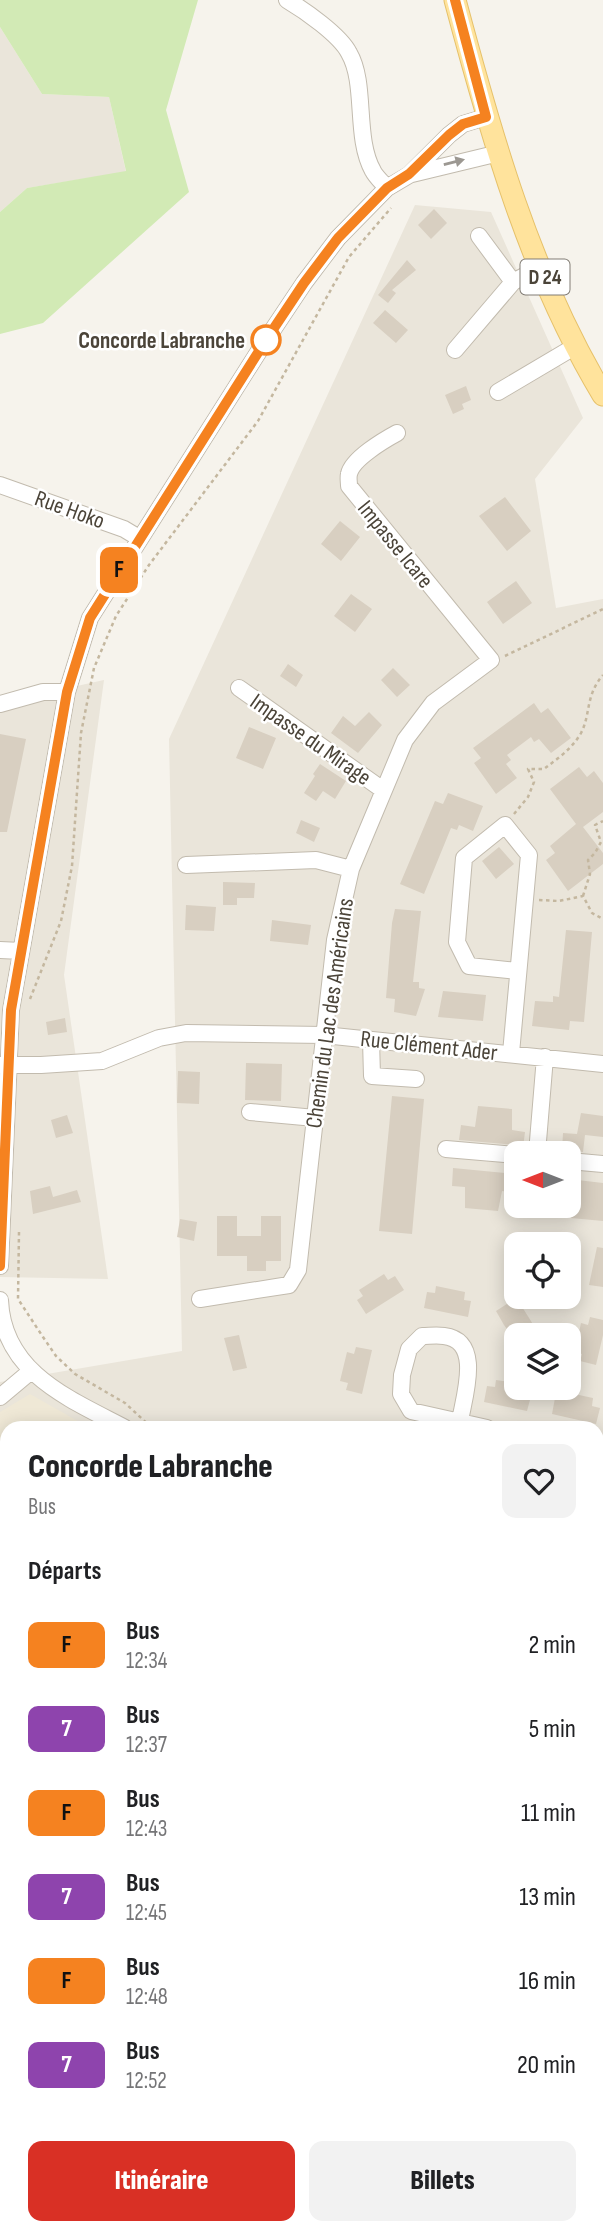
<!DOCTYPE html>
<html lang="fr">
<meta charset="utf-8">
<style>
body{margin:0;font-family:"Sofia Sans Condensed",sans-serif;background:#f2f2f2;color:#202124;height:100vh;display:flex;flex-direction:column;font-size:26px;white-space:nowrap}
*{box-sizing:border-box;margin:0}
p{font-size:23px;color:#757577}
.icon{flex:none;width:38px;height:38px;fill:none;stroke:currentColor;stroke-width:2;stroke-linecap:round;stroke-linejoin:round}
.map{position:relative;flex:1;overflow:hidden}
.sheet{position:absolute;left:0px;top:1421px;width:604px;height:814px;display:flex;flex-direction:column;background:#fff;border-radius:21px 21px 0 0;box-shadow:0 4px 18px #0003}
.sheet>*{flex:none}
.badge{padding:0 14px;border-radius:10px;font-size:24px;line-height:46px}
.needle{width:46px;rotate:270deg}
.controls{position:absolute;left:504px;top:1141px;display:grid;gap:14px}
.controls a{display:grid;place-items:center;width:77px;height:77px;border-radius:14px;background:#fff;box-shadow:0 4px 18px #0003;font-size:35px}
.map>.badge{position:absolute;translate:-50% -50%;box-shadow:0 0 0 4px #fff}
h2{padding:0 28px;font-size:26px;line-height:63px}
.round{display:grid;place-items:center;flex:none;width:74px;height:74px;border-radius:14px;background:#f2f2f2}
.head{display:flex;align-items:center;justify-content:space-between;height:119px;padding:0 28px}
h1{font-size:33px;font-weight:800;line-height:52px}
.action{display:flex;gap:14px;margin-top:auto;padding:14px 28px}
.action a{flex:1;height:80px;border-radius:14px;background:#d93025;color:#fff;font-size:28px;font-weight:800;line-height:80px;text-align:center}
.action a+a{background:#f2f2f2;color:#202124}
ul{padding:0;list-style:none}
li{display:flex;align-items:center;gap:21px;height:84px;padding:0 28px}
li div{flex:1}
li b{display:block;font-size:26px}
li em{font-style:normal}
li .badge{min-width:77px;font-weight:700;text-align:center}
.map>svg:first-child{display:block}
.residential{fill:#eae5da;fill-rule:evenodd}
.education{fill:#efe8d6}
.green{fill:#d2eab5}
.building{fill:#d8cfc1}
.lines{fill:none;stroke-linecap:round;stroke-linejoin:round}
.minor-casing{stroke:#c2bbae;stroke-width:18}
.major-casing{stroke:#e6c16a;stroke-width:23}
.path{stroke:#c4b79f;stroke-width:2.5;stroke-dasharray:3.5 3.5;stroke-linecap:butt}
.minor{stroke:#fff;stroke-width:16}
.major{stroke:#ffe39c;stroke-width:21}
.oneway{fill:#9c9892}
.line-casing{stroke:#fff;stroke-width:16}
.line{stroke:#f58220;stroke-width:10}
.stop-dot{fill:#fff;stroke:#f58220;stroke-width:3.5}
.labels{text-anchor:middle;stroke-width:5;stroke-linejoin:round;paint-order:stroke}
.shield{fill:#fff;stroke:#817c74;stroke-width:2}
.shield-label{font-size:21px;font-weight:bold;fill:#4b4439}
.stop-label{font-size:23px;font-weight:bold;fill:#4b4439;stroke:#fff;text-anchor:end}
.street-label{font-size:23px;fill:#4b4439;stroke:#fff}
</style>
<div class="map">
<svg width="603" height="2234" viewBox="0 0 603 2234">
<rect width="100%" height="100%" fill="#f6f3ec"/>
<path class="residential" d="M0,27l42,67 67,3 17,75 -99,16 -27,24z
M415,205l76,7 92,206 -48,61 21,129 47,-9v1457l-6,-3v-625h-590v611l-7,-6v-651l182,-31 -13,-612zM516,1153h53v53h-53zM516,1244h53v53h-53zM516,1335h53v53h-53z
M104,680l-40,295 44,304 -108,-2v-574z"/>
<path class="education" d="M30,1394l60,34h-83v178l-7,-1v-193z"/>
<path class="green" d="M0,0h198l-32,110 23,82 -146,131 -43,11v-122l27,-24 99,-17 -17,-74 -67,-3 -42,-67z
M0,2033l7,6v189h590v-174l6,2v178h-603z"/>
<path class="building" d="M434,209l13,14 -16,16 -13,-14z
M407,260l9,10 -24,20 4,3 -8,10 -10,-8z
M385,310l23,20 -12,13 -23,-20z
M466,386l5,14 -9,4 2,5 -11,5 -8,-19z
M505,497l26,34 -24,20 -28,-35z
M340,521l20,16 -19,24 -20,-17z
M516,581l16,22 -29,21 -16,-22z
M351,594l21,15 -17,23 -21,-16z
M288,664l15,11 -7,12 -16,-11z
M393,668l17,17 -13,12 -16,-17z
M534,703l7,10 7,-5 23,30 -20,15 -12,-14 -5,3 -3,-5 -24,18 4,5 -5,4 11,14 -21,16 -22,-31 7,-5 -8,-10z
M369,712l13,13 -24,28 -27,-20 12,-17 12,10z
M249,727l27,11 -13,31 -27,-11z
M0,734l26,5 -19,93h-7z
M320,764l26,17 -11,18 -12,-8 -7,10 -12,-8 11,-17 -2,-2z
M579,767l8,10 7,-6 9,12v29l-20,15 20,26v11l-35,27 -22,-31 9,-7 -5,-7 26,-22 -26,-35z
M448,793l35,13 -10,25 -14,-6 -2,5 -6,-2 -27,66 -24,-10 35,-83 8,3z
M301,820l19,8 -6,14 -18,-9z
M499,847l15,17 -18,15 -14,-18z
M223,882l32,1 -1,15h-17v7h-14z
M186,905l30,2 -2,24 -29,-1z
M395,909l26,2 -8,71h6v6l6,1 -9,27 -22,-4 1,-13 -9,-1 6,-75z
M272,920l39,5 -3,20 -38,-4z
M566,930l26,2 -8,90 -14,-1 -1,9 -37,-4 3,-25 18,1v-6l6,1z
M443,991l43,4 -3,26 -45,-4z
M65,1018l2,14 -19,3 -2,-13z
M246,1063l36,1 -1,37 -36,-1z
M178,1071l22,1 -1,32 -22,-1z
M392,1096l32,3 -12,135 -33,-3z
M478,1106l34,3v21l13,2 -2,16 -6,-3 -58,-5 2,-15 14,2z
M581,1113l22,3v21l-18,-2 -2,17 -21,-2 1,-17 14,1z
M67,1115l6,18 -17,5 -5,-18z
M453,1168l63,6v19l-14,-2 -4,20 -33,-3v-21l-13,-1z
M569,1179l34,4v38l-32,-3z
M50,1186l3,11 24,-7 4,12 -48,12 -3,-23z
M217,1216h20v20h24v-20h20v45h-15v10h-19v-15h-30z
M180,1219l17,3 -3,19 -17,-4z
M597,1247l6,1v39l-14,-2z
M384,1274l4,6 7,-4 9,14 -38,24 -9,-14 6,-4 -4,-6z
M436,1286l29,6 -1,8 7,1 -3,16 -44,-9 3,-16 8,1z
M510,1302l4,6 6,-4 4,6 12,19 -5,6h-20l-7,-10 -8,-14z
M590,1317l13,3v15l-7,30 -16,-4 2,-7 -7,-2 6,-29 7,2z
M239,1335l8,33 -14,3 -9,-33z
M356,1347l16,3 -10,44 -16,-4 2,-7 -8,-2 7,-29 7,2z
M496,1380l20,3v5h9l-2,6 8,2 -4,15 -43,-9 3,-16 8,1z
M565,1392l28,6 -1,8 8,2 -4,16 -44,-10 3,-16 8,1z"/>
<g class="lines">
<g class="minor-casing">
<path id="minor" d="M287,0c17,10 53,35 62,53 18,31 5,84 24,118 3,6 9,11 14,17
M412,174l87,-21
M479,236l34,46
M455,350l58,-68 28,-15
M498,392l76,-45
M0,485l124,44 15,9
M239,688l144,102
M0,704l43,-12h24
M186,865l130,-5 35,9
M0,950l21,1
M371,1040l1,36 44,3
M511,1053l18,-198 -24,-30 -41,33 -7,84 12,24 49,5
M0,1065h41l61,-4 57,-23 27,-5 138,2 279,29
M250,1112l65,6
M446,1149l70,6
M537,1153l8,-96
M569,1161l34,3
M0,1266l11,-256 56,-318 23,-74 176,-278 38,-57 34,-45 49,-50 22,-13 40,-40 14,-11 23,-7
M200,1299l89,-14 9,-15 37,-330 16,-71 54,-129 28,-37 58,-43 -142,-174c0,-4 -1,-8 0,-12 3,-15 35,-34 48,-41
M0,1300c3,73 70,99 125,128
M0,1397l31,-26
M460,1421c4,-25 23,-80 -16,-85 -7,-1 -15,0 -22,0l-13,13 -7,26 -1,19 10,17 76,17
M597,1455l6,1
M597,1536l6,-29
M0,1612l7,1
M597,1781l6,1
M0,1828h7
M0,2055l7,-6
M0,2105l7,27
M32,2228l2,6"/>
</g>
<g class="major-casing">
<path id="major" d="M455,0c36,135 75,274 148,395"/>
</g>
<path class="path" d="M505,656l98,-47
M514,814l14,-17 6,-15 -6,-13h16c13,-10 28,-20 37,-36 10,-19 4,-37 22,-58
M583,896l7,-22 -2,-14 7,-7 6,-11 -6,-17 8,-4
M539,900l20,1 24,-5 9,17 11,6
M30,999l31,-78 11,-55 9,-133 13,-65 22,-52 33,-51 109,-144 91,-164 42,-49
M19,1232l-1,67 25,38 13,19 19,18 50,29 27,25"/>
<use href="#minor" class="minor"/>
<use href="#major" class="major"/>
</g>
<defs><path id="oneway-solid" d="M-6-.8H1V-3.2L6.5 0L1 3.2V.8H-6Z" transform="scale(1.75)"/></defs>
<use class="oneway" href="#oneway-solid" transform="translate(454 162) rotate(-14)"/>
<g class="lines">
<g class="line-casing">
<path id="line" d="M0,1266l11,-256 56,-318 23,-74 176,-278 38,-57 34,-45 49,-50 22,-14 40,-39 14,-11 23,-7 -31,-117"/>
</g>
<use href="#line" class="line"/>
</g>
<circle class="stop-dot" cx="266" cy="340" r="14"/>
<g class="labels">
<rect class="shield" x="520.5" y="259.5" width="49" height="35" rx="5"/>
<g class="shield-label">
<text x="545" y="284">D 24</text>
</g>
<g class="stop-label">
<text x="245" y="348">Concorde Labranche</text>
</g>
<g class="street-label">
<text transform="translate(70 509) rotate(20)" y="8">Rue Hoko</text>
<text transform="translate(396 544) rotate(51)" y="8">Impasse Icare</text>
<text transform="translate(311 739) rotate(35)" y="8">Impasse du Mirage</text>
<text transform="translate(329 1013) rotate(-82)" y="8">Chemin du Lac des Américains</text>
<text transform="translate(429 1045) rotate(6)" y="8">Rue Clément Ader</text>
</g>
</g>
</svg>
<div class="controls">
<a><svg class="needle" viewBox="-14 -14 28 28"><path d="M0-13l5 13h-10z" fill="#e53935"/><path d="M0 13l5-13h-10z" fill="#757577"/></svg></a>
<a><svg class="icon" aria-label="locate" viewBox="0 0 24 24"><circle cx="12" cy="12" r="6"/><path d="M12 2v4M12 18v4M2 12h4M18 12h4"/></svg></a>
<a><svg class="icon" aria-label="layers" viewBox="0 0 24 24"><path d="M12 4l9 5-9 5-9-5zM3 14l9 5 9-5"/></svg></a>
</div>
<b class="badge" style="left:119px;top:570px;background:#f58220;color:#111">F</b>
<section class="sheet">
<div class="head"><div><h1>Concorde Labranche</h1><p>Bus</p></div><a class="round"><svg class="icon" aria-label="heart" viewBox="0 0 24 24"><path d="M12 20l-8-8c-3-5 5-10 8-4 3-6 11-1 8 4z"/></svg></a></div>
<h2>Départs</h2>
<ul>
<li><span class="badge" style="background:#f58220;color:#111">F</span><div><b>Bus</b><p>12:34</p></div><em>2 min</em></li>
<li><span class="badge" style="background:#8e44ad;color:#fff">7</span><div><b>Bus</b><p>12:37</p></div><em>5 min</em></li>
<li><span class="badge" style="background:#f58220;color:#111">F</span><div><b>Bus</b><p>12:43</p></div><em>11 min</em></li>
<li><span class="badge" style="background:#8e44ad;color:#fff">7</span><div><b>Bus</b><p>12:45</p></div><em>13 min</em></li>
<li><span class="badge" style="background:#f58220;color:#111">F</span><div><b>Bus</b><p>12:48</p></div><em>16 min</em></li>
<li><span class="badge" style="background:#8e44ad;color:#fff">7</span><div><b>Bus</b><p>12:52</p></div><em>20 min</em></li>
</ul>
<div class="action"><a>Itinéraire</a><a>Billets</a></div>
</section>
</div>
